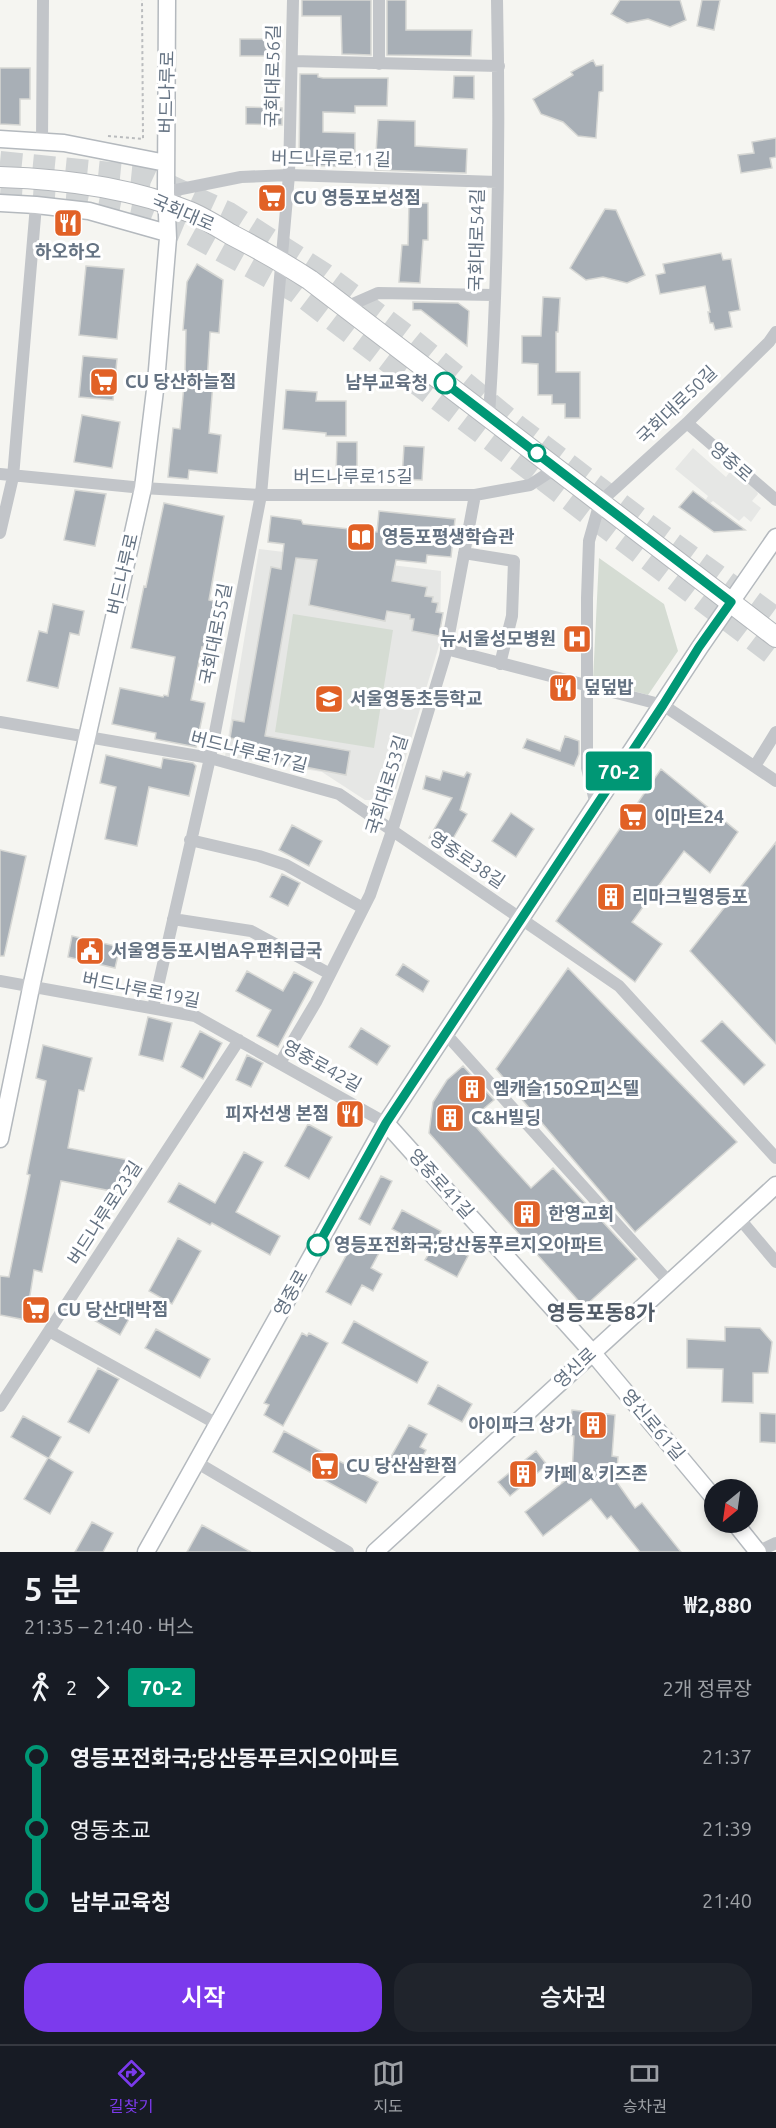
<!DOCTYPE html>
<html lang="ko">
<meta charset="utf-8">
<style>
body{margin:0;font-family:Ubuntu,"Noto Sans KR",sans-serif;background:#20242c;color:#f1f3f6;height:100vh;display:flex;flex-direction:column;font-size:22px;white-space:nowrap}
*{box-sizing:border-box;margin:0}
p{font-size:20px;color:#9ea1a6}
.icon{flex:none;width:33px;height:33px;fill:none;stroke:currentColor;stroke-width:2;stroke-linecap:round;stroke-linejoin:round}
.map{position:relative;height:1552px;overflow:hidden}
.sheet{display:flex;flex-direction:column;background:#171b24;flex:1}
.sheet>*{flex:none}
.badge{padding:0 12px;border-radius:4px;font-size:21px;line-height:39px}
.needle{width:39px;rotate:209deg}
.fabs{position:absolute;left:704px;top:1479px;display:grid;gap:12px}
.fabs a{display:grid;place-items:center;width:54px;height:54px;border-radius:50%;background:#171b24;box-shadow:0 3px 9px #0003;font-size:30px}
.map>.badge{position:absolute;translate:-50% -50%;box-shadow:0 0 0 3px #fff}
.legs{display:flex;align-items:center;gap:9px;height:66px;padding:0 24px;font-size:20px}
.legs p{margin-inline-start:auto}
.overview{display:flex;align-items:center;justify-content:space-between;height:102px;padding:0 24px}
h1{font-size:33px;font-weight:600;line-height:45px}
.primary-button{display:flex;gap:12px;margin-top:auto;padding:12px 24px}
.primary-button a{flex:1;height:69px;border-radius:24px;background:#7c3aed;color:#fff;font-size:24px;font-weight:600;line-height:69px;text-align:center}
.primary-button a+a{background:#20242c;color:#f1f3f6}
ul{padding:0 24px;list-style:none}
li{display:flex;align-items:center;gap:21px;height:72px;font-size:22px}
li i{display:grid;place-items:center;width:9px;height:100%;margin:0 8px;background:currentColor}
li i::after{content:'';width:15px;height:15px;margin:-8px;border:4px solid;border-radius:50%;background:#171b24}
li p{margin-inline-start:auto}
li:first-child i{background:linear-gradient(#0000 50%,currentColor 0)}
li:last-child i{background:linear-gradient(currentColor 50%,#0000 0)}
.dock{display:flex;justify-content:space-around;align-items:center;height:84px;border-top:2px solid #363941;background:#171b24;font-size:16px;color:#9ea1a6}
.dock a{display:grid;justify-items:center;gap:3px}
.dock .active{color:#7c3aed}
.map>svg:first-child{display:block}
.built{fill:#e6e7e5}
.green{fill:#d5dcd3}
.building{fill:#a8afb6;stroke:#d6d7d4;stroke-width:1.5}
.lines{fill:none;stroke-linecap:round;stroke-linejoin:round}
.highway-tunnel{stroke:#d1d4d5;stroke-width:22;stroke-dasharray:22 11;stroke-linecap:butt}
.secondary-casing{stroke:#b4b9be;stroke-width:19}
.primary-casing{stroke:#b3b7bb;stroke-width:22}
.path{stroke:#babcbe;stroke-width:2;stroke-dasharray:3 3;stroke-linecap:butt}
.street{stroke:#c2c5c9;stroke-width:12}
.secondary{stroke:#fff;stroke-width:16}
.primary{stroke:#fff;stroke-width:20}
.line-1-casing{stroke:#fff;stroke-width:14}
.line-1{stroke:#009775;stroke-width:9}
.stop-1-dot{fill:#fff;stroke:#009775;stroke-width:3}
.labels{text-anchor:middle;stroke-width:6;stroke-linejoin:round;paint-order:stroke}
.street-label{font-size:18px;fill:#647282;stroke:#fff}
.poi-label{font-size:18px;font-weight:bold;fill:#647282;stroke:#fff;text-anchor:start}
.stop-label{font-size:18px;font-weight:bold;fill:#647282;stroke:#fff;text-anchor:end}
.quarter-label{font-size:21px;font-weight:bold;fill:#525c68;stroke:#fff}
</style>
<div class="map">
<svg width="776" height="1552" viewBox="0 0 776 1552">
<rect width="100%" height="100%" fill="#f5f5f1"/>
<path class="built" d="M693,448l33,29 5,-7 26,21 1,3 -6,7 9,7 -10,14 -7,-6 -5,5 -26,-20 -4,3 -4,-3 3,-5 -33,-27z
M259,549l182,22 -1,71 -47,158h-28l-43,-28 -97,-16z"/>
<path class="green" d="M599,558l65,46 14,47 -30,44 -55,-15z
M293,614l100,16 -19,118 -99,-16z"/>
<path class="building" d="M302,0h69v55l-29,-1 -1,-38h-39z
M387,0h19v30h66l-1,26 -84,-1z
M620,0h60l6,20 -16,7 -22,-8 -21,4 -16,-9z
M702,0h18l-6,30 -17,-4z
M240,39h37v17h-37z
M593,60l3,6 7,-1v26l-4,1 -3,46 -18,-2 -15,-14 -22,-8 -8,-15 40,-24 -2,-3z
M0,68h30v31h-10v26l-20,-1z
M300,74h18v3l5,1h65l-1,28h-32v7l-32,-1v20l32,1v34l-56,-2z
M454,76h20v23l-21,-1z
M246,107l36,1v17l-36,-1z
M378,120l37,1v25l52,3 -1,24 -91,-3z
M776,138v19l-6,1 2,10 -31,5 -3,-18 16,-2 -2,-11z
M409,203h19v37h-5l-3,43 -21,-1 3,-37h6z
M605,209l11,1 29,65 -18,8 -24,-6 -17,3 -16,-12z
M721,253l2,7 8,-1 9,51 -11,2 3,15 -17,3 -2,-7h-3l-2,-11h2l-5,-26 -45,8 -4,-19 9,-2 -2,-9z
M197,264l26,16 -4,53 -9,-1 -3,50 6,1 -4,50 12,2 -4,38 -28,-3 -1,9 -20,-2 5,-49 7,1 5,-55 1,-44h-3l4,-48z
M86,266l38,3 -7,70 -38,-4z
M543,297l17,1 -2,34h-2v40h24v46h-15v-14h-13v-9h-14v-31l-16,-1v-27h19z
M413,302l45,1 11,8 -2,35 -46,-36h-8z
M83,356l34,3 -4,41 -34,-3z
M286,390l31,2 -1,9h30v35h-20v-3l-43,-4z
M82,415l38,7 -8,46 -38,-6z
M337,442h20v35l-21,-1z
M404,446l20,1 -2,33 -20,-1z
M75,490l31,4 -11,52 -31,-6z
M693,491l52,39 -31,2 -35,-25z
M164,503l60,13 -15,84 13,3 -10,46 -10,-2 -11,53 14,3 -9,44 -41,-8 1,-6 -44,-9 8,-36 43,9 1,-2 4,1 7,-39 -44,-9 13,-62 2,1z
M379,511l76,8 -4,38 -24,-2 -1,8 -30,-3 -4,21 35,6 -2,9 8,1 -1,5 6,1 -2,9 7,1 -4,23 -27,-5 2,-12h-4v-4l-23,-4 -2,10 -76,-16 8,-45 -21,-2 -31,178 85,15 -4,24 -107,-21 2,-14 -11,-2 3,-18 11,2 27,-155 10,2 3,-25 -16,-2 3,-26 30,4 2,4 74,8z
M53,604l31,7 -5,24 -9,-2 -12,55 -31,-7 12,-50 8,2z
M565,736l14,5v13l-5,12 -51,-18 4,-9 33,12z
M106,755l55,13 2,-10 30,5 3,3 -7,30 -40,-9 -12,59 -32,-7 11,-52 -16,-4z
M661,769l77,63 -28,41 -26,-22 -52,71 30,22 -27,38 -79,-61z
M443,771l21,6 3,-5 4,2 -11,36 7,4 -20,35 -18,-11 23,-40 -29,-9 3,-13 14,4z
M511,813l23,16 -18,28 -24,-16z
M292,825l30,16 -13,25 -30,-16z
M776,842v202l-86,-93z
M0,850l26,6 -22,100h-4z
M282,874l18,9 -12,23 -18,-9z
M72,936l48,11 -5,21 -47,-11z
M403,964l26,17 -6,11 -27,-17z
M568,968l169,174 -102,90 -139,-163z
M247,971l36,20 11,-19 19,10 -35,65 -21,-11 14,-26 -35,-19z
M148,1017l24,6 -9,38 -24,-6z
M722,1021l43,44 -21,20 -43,-44z
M361,1028l29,18 -13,19 -28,-18z
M200,1031l22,12 -19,36 -22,-12z
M43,1045l49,13 -8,33 -5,-1 -11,58 60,12 -7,33 -60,-12 -19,91 -8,-2 -8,50 -26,-5v-39l9,1 21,-102 -3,-1 19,-93 -10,-3z
M247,1055l16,8 -12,24 -15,-7z
M463,1066l31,34 -24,20 31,35 30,33 22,-20 84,91 -53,48 -155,-174 4,-31 14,-22z
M308,1124l24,13 -23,42 -24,-13z
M244,1152l19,10 -27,50 44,24 -10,19 -58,-32 -2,2 -42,-23 11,-19 36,20z
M381,1176l11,5 -22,44 -11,-6z
M402,1210l39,21 -4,8 31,17 -11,21 -32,-17 6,-10 -39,-21z
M358,1234l20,11 -2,4 4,2 -9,17 11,6 -9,17 -11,-6 -11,20 -25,-13z
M178,1238l23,13 -29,53 -23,-13z
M99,1302l30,17 -9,16 -30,-17z
M354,1321l74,41 -11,21 -75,-40z
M725,1327l35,1 12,14 -4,31h-15v30l-31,-1 1,-33 -36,-1v-29l38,2z
M156,1329l54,30 -10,19 -55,-30z
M302,1333l5,3 2,-3 19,10 -45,83 -19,-11 5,-10 -5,-2z
M98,1368l21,11 -30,54 -21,-11z
M438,1385l34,19 -10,18 -34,-18z
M572,1410l43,5 -3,41 6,1 -2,24 19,27 7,-5 39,49h-41l-29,-36 -4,3 -16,-20 -48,37 -18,-24 47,-37 2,-39 -5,-1z
M760,1413l16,1v29l-16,-1z
M23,1416l38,21 -12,21 24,14 -23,42 -26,-15 24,-41 -37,-21z
M409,1425l18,9 -7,13 6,3 -5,10 -6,-3 -9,15 -18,-10z
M284,1431l94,51 -12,21 -93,-51z
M536,1451l11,14 -37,31 -12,-14z
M92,1522l21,11 -10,19h-28z
M202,1525l49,27h-64z"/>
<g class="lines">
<path class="highway-tunnel" d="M0,162l151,15 78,36 96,61 88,66 106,87 124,94 133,97
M0,195l85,6 47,9 58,24 106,58 480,365"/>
<g class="secondary-casing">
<path id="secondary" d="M0,139l64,4 102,20
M0,203l36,2 53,6 78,22
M386,1123l206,229 122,146
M0,1139l32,-156 111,-495 13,-106 12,-144 -2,-46 1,-192
M734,1522l24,30
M146,1552l240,-429 314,-476 76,-110
M375,1552l401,-367"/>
</g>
<g class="primary-casing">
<path id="primary" d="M0,177c64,2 130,10 190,35 14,6 27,14 40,22 27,14 54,29 80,46l466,357"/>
</g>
<path class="path" d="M108,136l35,3 -1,-139"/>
<path class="street" d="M379,0v64
M292,61l207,5
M42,142l1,-142
M166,192l75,-15 48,-2 208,7
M346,307l32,-14 116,2
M489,416c9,-138 11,-278 8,-416
M687,423l89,77
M0,474l143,14 118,7h214l55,-10 26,-17
M0,533l13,-56 23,-272
M464,553l50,8 -2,55 -12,48
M446,649l217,56 113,76
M0,722l210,36 129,36 280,192 157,172
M755,766l21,-34
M596,805l-9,-37v-170l2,-57 11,-39 87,-79 82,-81 7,-10
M190,840l69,16 27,9 77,43
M173,919l78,12 79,43
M0,981l195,35 191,107
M153,1008l57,-250 51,-263 28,-320 4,-175
M445,1033l224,249
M280,1063l36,-61 54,-107 22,-64 53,-175 30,-161
M739,1218l37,44
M49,1331l168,93
M0,1406l239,-366
M196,1462l152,90
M757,1552l19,-9"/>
<use href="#secondary" class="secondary"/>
<use href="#primary" class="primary"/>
</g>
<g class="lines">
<g class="line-1-casing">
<path id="line-1" d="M318,1245l68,-122 277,-418 36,-58 32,-45 -286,-219"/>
</g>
<use href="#line-1" class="line-1"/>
</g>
<defs>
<g id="supermarket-square" transform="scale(1.5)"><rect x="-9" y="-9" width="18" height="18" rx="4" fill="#e16126" stroke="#fff"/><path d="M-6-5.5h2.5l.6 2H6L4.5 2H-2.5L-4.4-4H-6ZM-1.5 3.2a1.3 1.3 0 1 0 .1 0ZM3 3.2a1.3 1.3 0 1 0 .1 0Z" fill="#fff"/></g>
<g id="restaurant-square" transform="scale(1.5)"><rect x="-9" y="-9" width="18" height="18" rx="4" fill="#e16126" stroke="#fff"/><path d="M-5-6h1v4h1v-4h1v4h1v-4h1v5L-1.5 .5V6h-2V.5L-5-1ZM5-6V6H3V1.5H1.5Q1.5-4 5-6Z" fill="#fff"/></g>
<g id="library-square" transform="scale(1.5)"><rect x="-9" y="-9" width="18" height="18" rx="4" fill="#e16126" stroke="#fff"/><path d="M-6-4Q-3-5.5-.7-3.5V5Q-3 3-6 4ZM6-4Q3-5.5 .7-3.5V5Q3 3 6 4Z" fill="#fff"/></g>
<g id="hospital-square" transform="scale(1.5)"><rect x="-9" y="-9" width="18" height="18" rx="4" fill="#e16126" stroke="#fff"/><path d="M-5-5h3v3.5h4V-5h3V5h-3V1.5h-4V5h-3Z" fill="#fff"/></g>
<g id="school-square" transform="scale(1.5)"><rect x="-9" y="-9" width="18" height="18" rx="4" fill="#e16126" stroke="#fff"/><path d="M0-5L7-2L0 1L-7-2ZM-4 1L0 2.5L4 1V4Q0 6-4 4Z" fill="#fff"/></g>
<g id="building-square" transform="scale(1.5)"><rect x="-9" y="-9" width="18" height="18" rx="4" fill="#e16126" stroke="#fff"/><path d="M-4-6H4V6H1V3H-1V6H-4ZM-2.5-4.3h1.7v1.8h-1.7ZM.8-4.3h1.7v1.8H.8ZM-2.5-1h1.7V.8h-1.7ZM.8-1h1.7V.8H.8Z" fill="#fff"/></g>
<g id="civic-square" transform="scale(1.5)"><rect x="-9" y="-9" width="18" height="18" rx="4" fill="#e16126" stroke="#fff"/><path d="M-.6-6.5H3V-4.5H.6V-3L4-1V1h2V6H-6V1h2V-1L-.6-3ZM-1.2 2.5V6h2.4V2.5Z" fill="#fff"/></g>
</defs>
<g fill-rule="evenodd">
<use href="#supermarket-square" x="272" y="198"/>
<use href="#restaurant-square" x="68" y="223"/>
<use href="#supermarket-square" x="104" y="382"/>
<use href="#library-square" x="361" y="537"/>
<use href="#hospital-square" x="577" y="639"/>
<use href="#restaurant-square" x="563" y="688"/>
<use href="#school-square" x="329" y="699"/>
<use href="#supermarket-square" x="633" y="817"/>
<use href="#building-square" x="611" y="897"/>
<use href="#civic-square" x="90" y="951"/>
<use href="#building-square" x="472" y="1089"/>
<use href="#restaurant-square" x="350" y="1114"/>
<use href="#building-square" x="450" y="1118"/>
<use href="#building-square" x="527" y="1214"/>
<use href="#supermarket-square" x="36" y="1310"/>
<use href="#building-square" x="593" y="1425"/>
<use href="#supermarket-square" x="325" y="1466"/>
<use href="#building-square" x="523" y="1474"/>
</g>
<g class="stop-1-dot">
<circle cx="445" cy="383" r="10"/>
<circle cx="537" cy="453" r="8"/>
<circle cx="318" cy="1245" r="10"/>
</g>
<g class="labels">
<g class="street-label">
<text transform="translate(273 76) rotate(-89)" y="6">국회대로56길</text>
<text transform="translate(167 92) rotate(-89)" y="6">버드나루로</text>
<text transform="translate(331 159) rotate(1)" y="6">버드나루로11길</text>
<text transform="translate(183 213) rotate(23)" y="6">국회대로</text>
<text transform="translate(477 240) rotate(-89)" y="6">국회대로54길</text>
<text transform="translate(677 405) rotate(-44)" y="6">국회대로50길</text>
<text transform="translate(731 462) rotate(41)" y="6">영중로</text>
<text x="353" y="483">버드나루로15길</text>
<text transform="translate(123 574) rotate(-77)" y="6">버드나루로</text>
<text transform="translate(216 634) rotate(-79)" y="6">국회대로55길</text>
<text transform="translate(249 752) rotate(14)" y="6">버드나루로17길</text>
<text transform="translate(387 785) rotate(-73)" y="6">국회대로53길</text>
<text transform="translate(467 860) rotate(34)" y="6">영중로38길</text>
<text transform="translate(141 990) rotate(11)" y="6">버드나루로19길</text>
<text transform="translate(322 1066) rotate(29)" y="6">영중로42길</text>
<text transform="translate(441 1184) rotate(48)" y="6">영중로41길</text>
<text transform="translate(105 1213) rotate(-57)" y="6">버드나루로23길</text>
<text transform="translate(291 1293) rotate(-61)" y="6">영중로</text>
<text transform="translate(575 1368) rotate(-43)" y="6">영신로</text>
<text transform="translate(653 1425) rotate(50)" y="6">영신로61길</text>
</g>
<g class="poi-label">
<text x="293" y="204">CU 영등포보성점</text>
<text x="68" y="258" text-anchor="middle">하오하오</text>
<text x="125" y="388">CU 당산하늘점</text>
<text x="382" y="543">영등포평생학습관</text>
<text x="556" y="645" text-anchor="end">뉴서울성모병원</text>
<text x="584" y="694">덮덮밥</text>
<text x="350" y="705">서울영동초등학교</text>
<text x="654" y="823">이마트24</text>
<text x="632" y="903">리마크빌영등포</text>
<text x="111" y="957">서울영등포시범A우편취급국</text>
<text x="493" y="1095">엠캐슬150오피스텔</text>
<text x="329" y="1120" text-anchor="end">피자선생 본점</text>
<text x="471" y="1124">C&amp;H빌딩</text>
<text x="548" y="1220">한영교회</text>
<text x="57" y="1316">CU 당산대박점</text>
<text x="572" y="1431" text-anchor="end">아이파크 상가</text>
<text x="346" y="1472">CU 당산삼환점</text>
<text x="544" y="1480">카페 &amp; 키즈존</text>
</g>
<g class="stop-label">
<text x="428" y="389">남부교육청</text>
<text x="334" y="1251" text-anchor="start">영등포전화국;당산동푸르지오아파트</text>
</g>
<g class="quarter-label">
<text x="601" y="1320">영등포동8가</text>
</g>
</g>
</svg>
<div class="fabs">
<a><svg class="needle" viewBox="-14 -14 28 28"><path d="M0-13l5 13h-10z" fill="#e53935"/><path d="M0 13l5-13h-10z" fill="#9ea1a6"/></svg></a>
</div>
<b class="badge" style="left:619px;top:771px;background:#009775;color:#fff">70-2</b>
</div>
<section class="sheet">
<div class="overview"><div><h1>5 분</h1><p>21:35 – 21:40 · 버스</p></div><b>₩2,880</b></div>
<div class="legs"><svg class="icon" aria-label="walk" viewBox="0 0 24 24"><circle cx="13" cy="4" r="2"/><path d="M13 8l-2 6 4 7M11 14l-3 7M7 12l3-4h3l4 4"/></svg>2<svg class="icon" aria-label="forward" viewBox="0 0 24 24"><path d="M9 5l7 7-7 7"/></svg><b class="badge" style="background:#009775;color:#fff">70-2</b><p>2개 정류장</p></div>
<ul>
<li><i style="color:#009775"></i><b>영등포전화국;당산동푸르지오아파트</b><p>21:37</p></li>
<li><i style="color:#009775"></i><span>영동초교</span><p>21:39</p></li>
<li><i style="color:#009775"></i><b>남부교육청</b><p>21:40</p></li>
</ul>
<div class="primary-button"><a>시작</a><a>승차권</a></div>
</section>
<nav class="dock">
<a class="active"><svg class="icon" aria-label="directions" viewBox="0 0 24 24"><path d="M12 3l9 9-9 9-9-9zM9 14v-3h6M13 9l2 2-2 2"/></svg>길찾기</a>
<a><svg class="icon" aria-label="map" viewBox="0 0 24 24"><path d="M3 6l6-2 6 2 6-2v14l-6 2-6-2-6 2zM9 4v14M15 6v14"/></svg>지도</a>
<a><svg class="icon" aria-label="tickets" viewBox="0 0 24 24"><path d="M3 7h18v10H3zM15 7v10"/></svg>승차권</a>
</nav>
